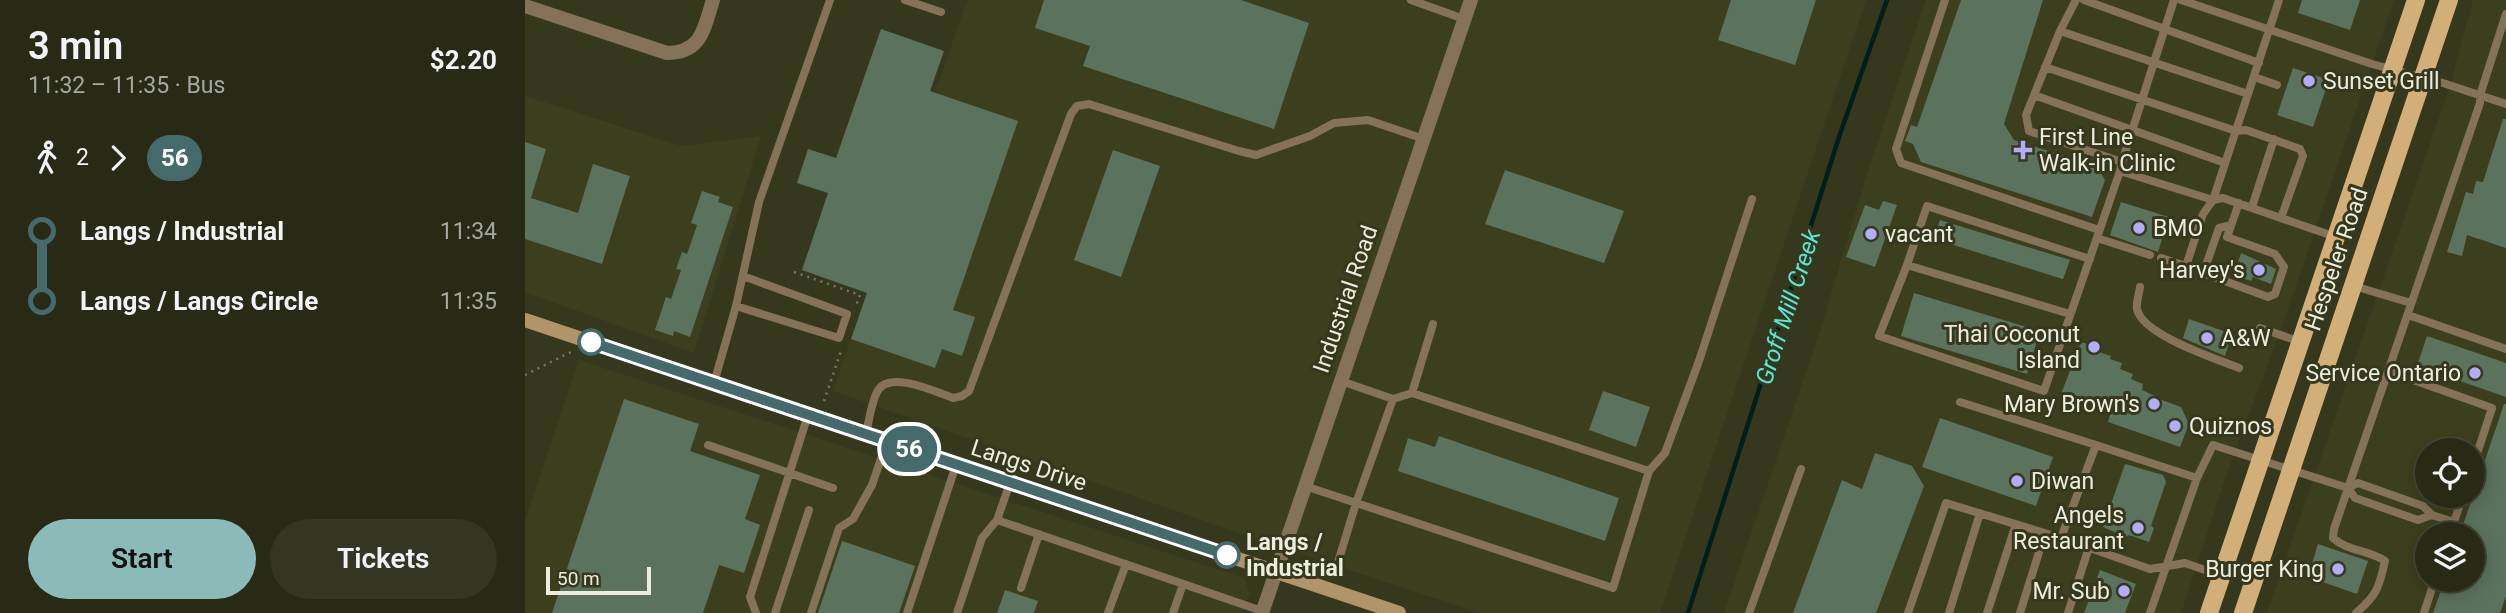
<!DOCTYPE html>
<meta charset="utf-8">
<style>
body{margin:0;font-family:Roboto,sans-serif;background:#343623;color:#f1f3f6;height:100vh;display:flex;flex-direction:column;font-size:26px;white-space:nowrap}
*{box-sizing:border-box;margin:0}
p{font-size:23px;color:#a5a7a1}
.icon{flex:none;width:38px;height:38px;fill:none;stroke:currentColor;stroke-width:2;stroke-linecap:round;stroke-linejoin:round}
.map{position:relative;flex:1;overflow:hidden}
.drawer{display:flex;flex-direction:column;background:#282a16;width:525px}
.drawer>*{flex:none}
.badge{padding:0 14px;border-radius:23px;font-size:24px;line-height:46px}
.fabs{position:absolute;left:1890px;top:438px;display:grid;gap:14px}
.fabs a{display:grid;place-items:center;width:70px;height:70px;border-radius:50%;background:#282a16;box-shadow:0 4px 18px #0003,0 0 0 2px #444635;font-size:35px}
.scale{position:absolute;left:21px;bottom:18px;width:105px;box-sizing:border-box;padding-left:7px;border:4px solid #ebeddd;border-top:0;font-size:19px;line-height:24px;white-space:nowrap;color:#ebeddd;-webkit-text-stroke:5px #36381e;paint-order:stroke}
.map>.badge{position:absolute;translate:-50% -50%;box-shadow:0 0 0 4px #fff}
.legs{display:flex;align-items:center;gap:10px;height:77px;padding:0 28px;font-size:23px}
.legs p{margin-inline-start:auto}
.overview{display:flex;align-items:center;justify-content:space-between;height:119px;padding:0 28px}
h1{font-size:38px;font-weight:600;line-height:52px}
.action{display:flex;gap:14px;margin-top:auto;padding:14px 28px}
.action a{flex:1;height:80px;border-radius:42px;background:#8bbbb9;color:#111;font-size:28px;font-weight:600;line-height:80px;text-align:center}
.action a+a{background:#343623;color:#f1f3f6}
ul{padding:0 28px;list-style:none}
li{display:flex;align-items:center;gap:24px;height:70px;font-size:26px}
li i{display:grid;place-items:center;width:10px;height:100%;margin:0 9px;background:currentColor}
li i::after{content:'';width:18px;height:18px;margin:-9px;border:5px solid;border-radius:50%;background:#282a16}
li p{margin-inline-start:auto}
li:first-child i{background:linear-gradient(#0000 50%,currentColor 0)}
li:last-child i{background:linear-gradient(currentColor 50%,#0000 0)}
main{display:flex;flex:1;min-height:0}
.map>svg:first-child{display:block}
.built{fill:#3c3f1d;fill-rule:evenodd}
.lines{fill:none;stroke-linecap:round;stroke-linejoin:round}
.stream{stroke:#001f1a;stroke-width:4.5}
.building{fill:#5b725d}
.path{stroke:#757760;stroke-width:2.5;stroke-dasharray:2 5;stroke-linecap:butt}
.lane{stroke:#847359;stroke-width:8}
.street{stroke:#847359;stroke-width:14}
.secondary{stroke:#b0956b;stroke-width:14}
.primary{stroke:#d2af78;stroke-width:18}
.line-1-casing{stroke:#fff;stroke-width:16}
.line-1{stroke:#456a6b;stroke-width:10}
.poi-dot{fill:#b1adfa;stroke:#36381e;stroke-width:2.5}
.stop-1-dot{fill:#fff;stroke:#456a6b;stroke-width:3.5}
.labels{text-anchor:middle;stroke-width:6;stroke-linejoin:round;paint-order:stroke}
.poi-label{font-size:23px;fill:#ebeddd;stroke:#36381e;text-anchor:start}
.street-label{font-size:23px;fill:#ebeddd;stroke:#36381e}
.stop-label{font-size:23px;font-weight:bold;fill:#ebeddd;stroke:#36381e;text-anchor:start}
.water-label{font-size:24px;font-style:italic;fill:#56e8d3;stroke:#36381e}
</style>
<main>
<section class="drawer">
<div class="overview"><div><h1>3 min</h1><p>11:32 – 11:35 · Bus</p></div><b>$2.20</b></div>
<div class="legs"><svg class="icon" aria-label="walk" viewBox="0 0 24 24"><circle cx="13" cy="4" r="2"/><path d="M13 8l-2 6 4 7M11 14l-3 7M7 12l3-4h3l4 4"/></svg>2<svg class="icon" aria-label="forward" viewBox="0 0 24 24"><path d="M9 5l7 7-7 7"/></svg><b class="badge" style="background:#456a6b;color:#fff">56</b></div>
<ul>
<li><i style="color:#456a6b"></i><b>Langs / Industrial</b><p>11:34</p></li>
<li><i style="color:#456a6b"></i><b>Langs / Langs Circle</b><p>11:35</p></li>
</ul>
<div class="action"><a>Start</a><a>Tickets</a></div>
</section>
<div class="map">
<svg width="1981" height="613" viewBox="0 0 1981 613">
<rect width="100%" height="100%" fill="#36381e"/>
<path class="built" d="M442,0h899l-206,613h-180l-218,-72 -429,-150z
M1401,0h468l-108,315 -58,155 -47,143h-457l95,-279 47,-157z
M1948,0h33v613h-239l182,-524zM1902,450h46v45h-46zM1902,534h46v45h-46z
M0,96l156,50 80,-10 -67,217 -169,-61z
M54,360l665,218 6,15 -7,20h-718v-91z"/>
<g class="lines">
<path class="stream" d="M1163,613l151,-476 48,-137"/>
</g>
<path class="building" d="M519,0h197l68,23 -35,106 -191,-63 7,-20 -55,-18z
M1206,0h85l-21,65 -77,-25z
M1436,0h82l-39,124 10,16 83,26 8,14 -13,37 -171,-55 -8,-18 -8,-3 6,-16 6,2z
M1777,0h58l-10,30 -52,-17z
M356,29l63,22 -14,40 88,30 -65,189 22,7 -13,39 -20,-7 -7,19 -84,-29 16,-46 -65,-23 26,-77 -31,-10 11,-34 28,9z
M1768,68l36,12 -16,47 -36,-12z
M1978,119h3v129l-39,-13 -5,21 -15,-4 19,-60 7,2 3,-13 7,1z
M0,142l21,7 -15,49 47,15 15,-49 37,12 -28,88 -77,-25z
M588,150l47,16 -39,111 -47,-17z
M980,170l119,41 -20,52 -119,-39z
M177,191l18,6 -2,5 15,5 -43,130 -16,-6 -1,5 -18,-6 11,-33 5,2 10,-29 -5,-1 6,-17 5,2 10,-29 -6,-2z
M1358,201l14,4 -22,62 -29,-10 19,-52 14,5z
M1596,202l48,15 -11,35 -48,-17z
M1415,220l130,40 -7,19 -129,-40z
M1716,253l35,16 -5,15 -18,-7 -2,4 -17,-6z
M1389,293l126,38 -13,43 -126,-38z
M1664,319l43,15 -7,22 -42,-18z
M1902,336l79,27v34l-89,-31z
M1556,342l16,5 -1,4 15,5 -1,3 12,4 -2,6 13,5 -2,5 12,5 -1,6 13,6 -1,1 27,10 8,17 -9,23 -72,-25 4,-13 -51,-15z
M1078,391l47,16 -14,40 -47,-17z
M99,399l75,25 -9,27 70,24 -15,44 15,6 -16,48 -25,-8 -16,48h-151z
M1979,404h2v192l-6,17h-67l12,-34h28v-45h-13z
M1415,418l113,39 -17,49 -114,-39z
M914,436l180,62 -14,43 -207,-70 10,-33 27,9z
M1350,453l37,13 12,20 -48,127h-83l49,-133 20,9z
M1600,464l38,11 3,7 -15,44 3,2 -5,14 -20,-7 -3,2 -23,-10z
M317,541l73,25 -16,47h-81z
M1793,544l50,17 -11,33 -49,-17z
M1575,570l36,14 -11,29h-41z
M480,590l33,11 -4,12h-37z"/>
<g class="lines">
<path class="path" d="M269,272l66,23 -5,13
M0,375l46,-23
M299,401l18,-53"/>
<path class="lane" d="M380,0l36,12
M886,0l53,19
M1420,0l-49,149 5,14 198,67
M1551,0l-16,31 -34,84 3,16 93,31 -2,9
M1559,0l175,63
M1656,0l191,64 71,19 63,21
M1535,31l188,63
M1520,67l191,64 10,-1 54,19 3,7 -22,62
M1729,77l23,8
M1509,95l191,68
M1597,162l52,-162
M1727,207l22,-68
M1706,225l-12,3 -14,40 1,6 62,23 7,-3 9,-27 -9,-13 -48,-17 12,-34
M1572,238l53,17
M1636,258l25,8 17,-52 10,-14 66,-200
M1382,265l20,-59 163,53
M1829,286l57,17
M1615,287c-1,7 -4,16 -3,22 5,26 80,50 102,59
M211,306l103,32 8,-24 -104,-38
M1545,314l-163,-49 -28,71 165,55 76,-220 93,29 10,-2 113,39
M1883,315l98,34
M1735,328l41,14
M1863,371l104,37 -19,58
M189,383l22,-77 23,-104 71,-202
M887,393l21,-69
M1435,402l136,43 -35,93
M341,434c3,-13 5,-30 11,-42 11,-23 59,0 76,6l9,-2 7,-5 102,-277 6,-8 12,-2 150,47 17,4 54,-19 24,-13 34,-3 56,19
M183,445l125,43
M1571,445l101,33
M1124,471l16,-18 34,-92 53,-162
M485,483l-13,37 268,92
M780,486l308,102 36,-117 -237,-78 -19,6 -52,-18
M1823,488l10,-5 65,23 9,9 22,7 -4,12
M1929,522l9,-27
M814,559l17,-56 37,-104
M496,588l18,-54
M231,613l-6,-16 58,-182
M250,613l34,-103
M286,613l28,-85 14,-9 19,-34 15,-44
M382,613l49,-148
M432,613l25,-75 15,-18
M583,613l18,-49
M648,613l10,-29
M1224,613l52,-144
M1383,613l38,-110 115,35 89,31 35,-6 37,13
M1424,613l31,-100
M1462,613l29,-89
M1495,613l25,-80
M1543,613l21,-66
M1625,613l47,-135 16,-33 135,43 7,10 63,22 14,-5
M1831,613c21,-18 23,-25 29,-52 -16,-11 -38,-10 -52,-23l1,-9 146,-426v-8l26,-81
M1899,613l11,-34"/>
<path class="street" d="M0,6l142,47c35,0 37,-25 46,-53
M737,613l209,-613"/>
<path class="secondary" d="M0,320l874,293"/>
<path class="primary" d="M1684,613l207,-613
M1718,613l206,-613"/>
</g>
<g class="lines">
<g class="line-1-casing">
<path id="line-1" d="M66,342l636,213"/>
</g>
<use href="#line-1" class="line-1"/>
</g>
<g class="poi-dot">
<circle cx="1784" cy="81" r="7"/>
<path d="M1494.5 139.5h7v7h7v7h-7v7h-7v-7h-7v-7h7z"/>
<circle cx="1614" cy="228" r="7"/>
<circle cx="1346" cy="234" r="7"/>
<circle cx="1734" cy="270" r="7"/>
<circle cx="1682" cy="338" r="7"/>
<circle cx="1569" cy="347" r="7"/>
<circle cx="1950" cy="373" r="7"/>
<circle cx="1629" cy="404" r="7"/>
<circle cx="1650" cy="426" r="7"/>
<circle cx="1492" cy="481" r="7"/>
<circle cx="1613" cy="528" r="7"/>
<circle cx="1813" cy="569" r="7"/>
<circle cx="1599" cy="591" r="7"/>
</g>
<g class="stop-1-dot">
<circle cx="66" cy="342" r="12"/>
<circle cx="702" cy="555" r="12"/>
</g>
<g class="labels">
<g class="poi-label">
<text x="1798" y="89">Sunset Grill</text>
<text x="1514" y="145">First Line<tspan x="1514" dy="26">Walk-in Clinic</tspan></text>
<text x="1628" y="236">BMO</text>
<text x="1360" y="242">vacant</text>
<text x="1720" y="278" text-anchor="end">Harvey's</text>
<text x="1555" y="342" text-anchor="end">Thai Coconut<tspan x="1555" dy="26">Island</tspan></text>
<text x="1696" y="346">A&amp;W</text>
<text x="1936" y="381" text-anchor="end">Service Ontario</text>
<text x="1615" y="412" text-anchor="end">Mary Brown's</text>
<text x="1664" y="434">Quiznos</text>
<text x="1506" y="489">Diwan</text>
<text x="1599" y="523" text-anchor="end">Angels<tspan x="1599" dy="26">Restaurant</tspan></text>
<text x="1799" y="577" text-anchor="end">Burger King</text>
<text x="1585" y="599" text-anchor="end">Mr. Sub</text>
</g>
<g class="street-label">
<text transform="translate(1811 259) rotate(-71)" y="8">Hespeler Road</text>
<text transform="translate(820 299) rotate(-71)" y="8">Industrial Road</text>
<text transform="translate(504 465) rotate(18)" y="8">Langs Drive</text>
</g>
<g class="stop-label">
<text x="721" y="550">Langs /<tspan x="721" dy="26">Industrial</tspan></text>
</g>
<g class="water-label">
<text transform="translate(1263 307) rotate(-72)" y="8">Groff Mill Creek</text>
</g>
</g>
</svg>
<div class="fabs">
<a><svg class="icon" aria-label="locate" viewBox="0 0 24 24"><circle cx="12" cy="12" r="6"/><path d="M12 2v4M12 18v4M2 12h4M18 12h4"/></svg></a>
<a><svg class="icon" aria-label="layers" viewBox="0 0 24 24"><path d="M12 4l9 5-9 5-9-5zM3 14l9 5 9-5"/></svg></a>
</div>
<div class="scale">50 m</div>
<b class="badge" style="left:384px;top:449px;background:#456a6b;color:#fff">56</b>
</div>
</main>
